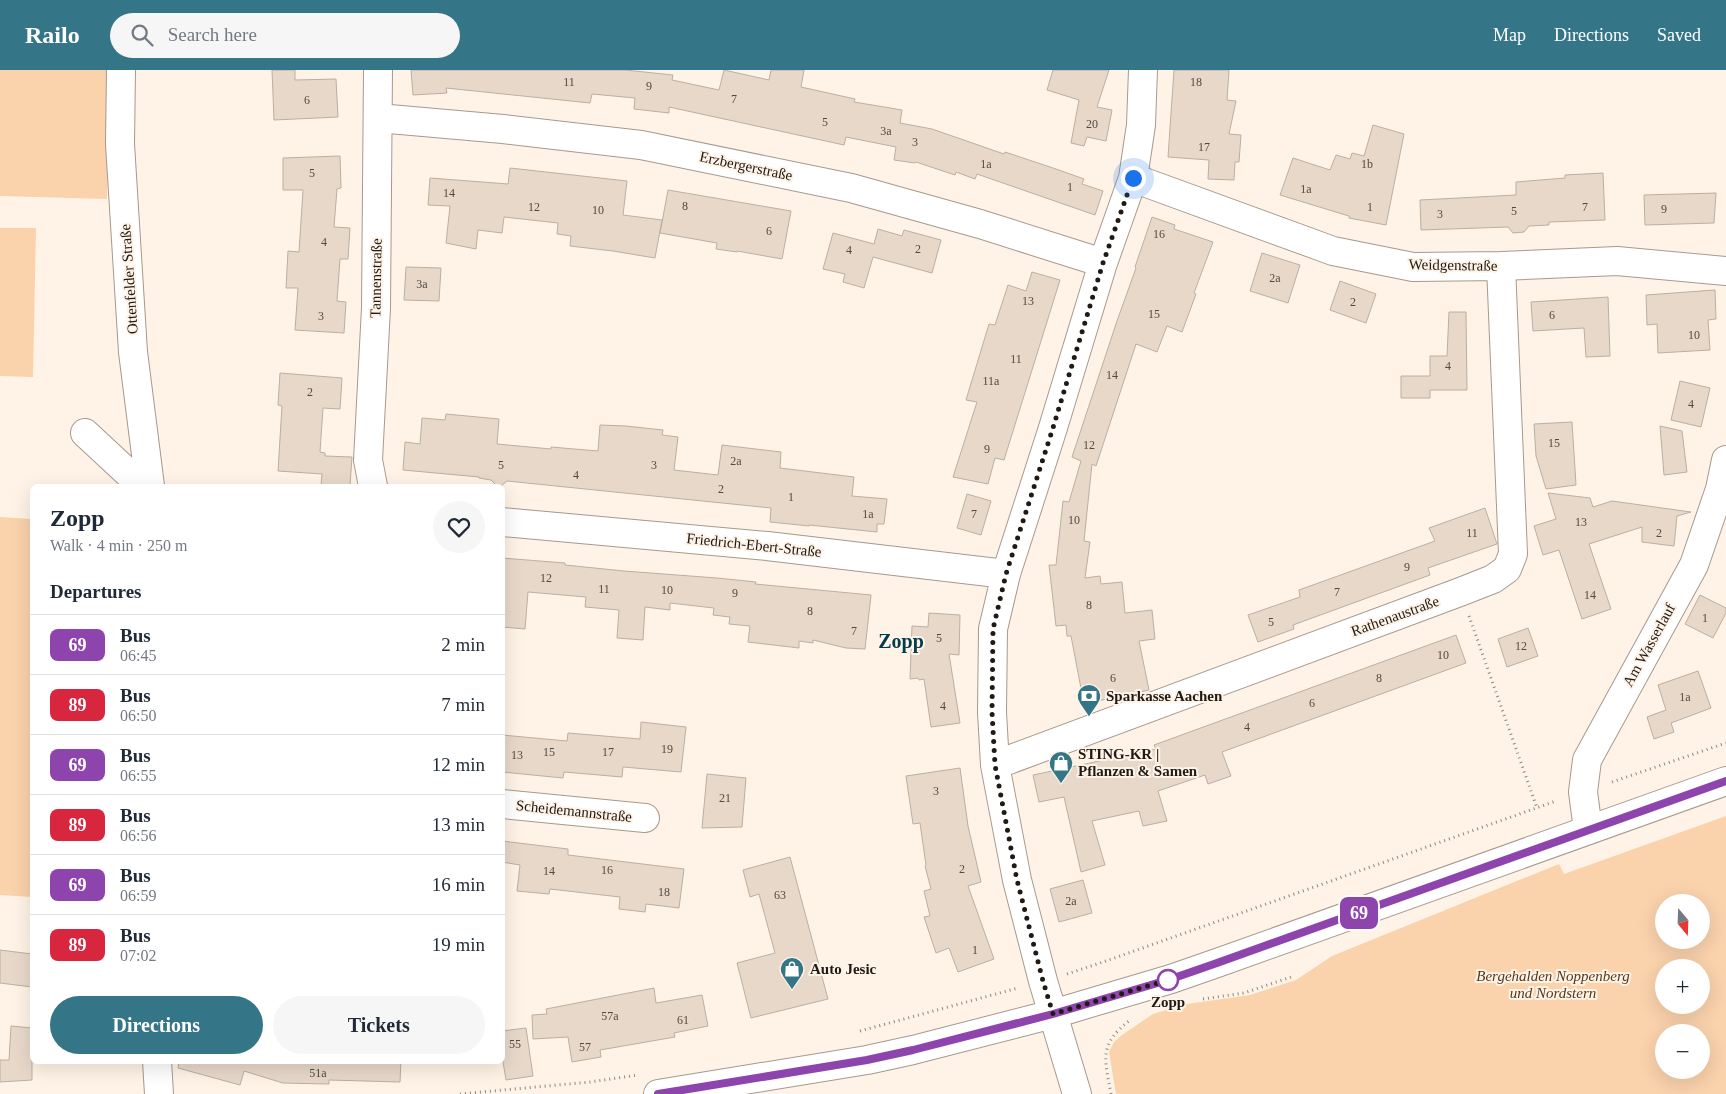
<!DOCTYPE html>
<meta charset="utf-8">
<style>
body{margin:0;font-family:"Times New Roman",serif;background:#f6f6f7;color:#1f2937;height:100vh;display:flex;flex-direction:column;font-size:19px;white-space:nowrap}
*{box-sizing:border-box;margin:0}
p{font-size:16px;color:#747a83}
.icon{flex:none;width:28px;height:28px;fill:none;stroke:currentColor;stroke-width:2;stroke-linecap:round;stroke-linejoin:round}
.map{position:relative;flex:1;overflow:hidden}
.drawer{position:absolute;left:30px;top:414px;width:475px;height:580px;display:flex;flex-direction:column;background:#fff;border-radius:8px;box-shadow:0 5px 20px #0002}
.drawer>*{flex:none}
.badge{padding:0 10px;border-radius:8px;font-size:18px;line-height:32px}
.needle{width:32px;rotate:161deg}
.controls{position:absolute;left:1655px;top:824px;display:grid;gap:10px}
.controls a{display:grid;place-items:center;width:55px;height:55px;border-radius:50%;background:#fff;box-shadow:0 5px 20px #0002;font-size:25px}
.you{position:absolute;width:25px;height:25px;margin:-12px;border:4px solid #fff;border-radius:50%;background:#1a73e8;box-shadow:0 0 0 8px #1a73e833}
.map>.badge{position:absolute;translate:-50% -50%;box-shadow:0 0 0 2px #fff}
h2{padding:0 20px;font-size:19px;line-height:45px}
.round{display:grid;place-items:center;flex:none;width:52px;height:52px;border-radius:26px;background:#f6f6f7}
.overview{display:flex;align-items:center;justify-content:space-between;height:85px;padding:0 20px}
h1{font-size:24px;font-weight:600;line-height:38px}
.cta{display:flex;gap:10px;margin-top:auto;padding:10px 20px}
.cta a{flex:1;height:58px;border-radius:30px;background:#347587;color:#fff;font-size:20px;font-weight:600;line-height:58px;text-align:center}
.cta a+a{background:#f6f6f7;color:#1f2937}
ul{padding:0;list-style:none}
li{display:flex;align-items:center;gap:15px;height:60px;padding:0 20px;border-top:1px solid #e0e1e3}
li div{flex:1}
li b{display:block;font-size:19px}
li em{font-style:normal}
li .badge{min-width:55px;font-weight:700;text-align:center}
header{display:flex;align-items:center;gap:30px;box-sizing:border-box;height:70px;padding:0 25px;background:#347587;color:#fff}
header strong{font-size:24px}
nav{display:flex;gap:28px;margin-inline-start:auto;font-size:18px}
.search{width:350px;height:45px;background:#f6f6f7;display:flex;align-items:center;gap:12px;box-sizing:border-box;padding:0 18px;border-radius:28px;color:#747a83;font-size:19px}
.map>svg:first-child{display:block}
.green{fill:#fad2ac;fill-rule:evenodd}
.building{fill:#e7d8ca;stroke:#bcaea1}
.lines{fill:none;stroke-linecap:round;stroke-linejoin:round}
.minor-casing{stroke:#a7998c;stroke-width:30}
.major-casing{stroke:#a7998c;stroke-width:30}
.path{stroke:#8f877e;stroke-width:3;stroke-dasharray:1 4;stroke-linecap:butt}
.minor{stroke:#fff;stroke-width:28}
.major{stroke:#fff;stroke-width:28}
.line-casing{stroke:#fff;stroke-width:11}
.line{stroke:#8e44ad;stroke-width:8}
.walk{stroke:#1f1a15;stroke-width:5;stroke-dasharray:0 9}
.stop-dot{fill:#fff;stroke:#8e44ad;stroke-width:2.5}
.labels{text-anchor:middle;stroke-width:4;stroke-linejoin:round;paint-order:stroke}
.number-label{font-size:12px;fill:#514a42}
.street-label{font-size:15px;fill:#1f1a15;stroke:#fff3e7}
.poi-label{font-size:15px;font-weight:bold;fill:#1f1a15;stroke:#fff3e7;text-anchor:start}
.park-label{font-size:15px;font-style:italic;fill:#54381a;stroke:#fff3e7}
.stop-label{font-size:15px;font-weight:bold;fill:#1f1a15;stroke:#fff3e7}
.district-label{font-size:20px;font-weight:bold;fill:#003d4b;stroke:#fff3e7}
</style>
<header>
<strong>Railo</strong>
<div class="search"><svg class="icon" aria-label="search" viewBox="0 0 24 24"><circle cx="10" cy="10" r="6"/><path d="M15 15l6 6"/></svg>Search here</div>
<nav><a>Map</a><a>Directions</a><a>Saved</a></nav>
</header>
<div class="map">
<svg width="1726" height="1024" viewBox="0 0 1726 1024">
<rect width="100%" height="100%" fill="#fff3e7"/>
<path class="green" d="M0,0h109l-2,129 -107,-3z
M0,158h36l-3,149 -33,-1z
M0,447l32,2v378l-32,-2z
M1726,746v278h-610l-7,-42 5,-10 8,-7 31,-21 34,-10 63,-9 46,-15 36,-24 227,-92 5,10zM1664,832h37v38h-37zM1664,898h37v37h-37zM1701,962v38h-37v-38z"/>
<path class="building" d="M272,0h23v10l41,-1 2,38 -64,3z
M411,0h214l48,5 -1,5 47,10 5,-20 45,10 2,-10h33l-3,17 54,12 -1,3 48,8 -2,13 32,6 72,25 1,-2 51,17 28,10 -2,5 21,7 -8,24 -118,-41 -2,5 -19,-7 -1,3 -39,-13 -1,1 -21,-3 2,-13 -50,-10 -2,8 -175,-38v6l-35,-4 1,-11 -43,-4 -2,9 -144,-15 1,5 -34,2z
M1053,0h56l-12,37 15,3 -6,31 -19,-4 -3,9 -13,-3 8,-43 -32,-10z
M1174,0h55l-2,30 9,1 -7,33 12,1 -2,27h-4l-1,18 -26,-1 1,-19 -41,-3z
M1373,55l31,9 -18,91 -37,-7v-2l-69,-21 13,-37 37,12 6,-15 14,4 2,-6 12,3z
M340,86l1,32 -4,1 -3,38 16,1 -2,31h-8l-3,42 9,1 -2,31 -49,-3 3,-42h-12l2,-37 11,1 4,-62h-20v-32z
M510,98l117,13 -4,34 39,5 -7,38 -42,-7 -43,-5 1,-10 -14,-2 1,-11 -54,-6 -2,16 -24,-3 -2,19 -30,-6 4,-37 -22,-1 2,-27 78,6z
M1603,103l2,47 -56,2v3l-20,1 -5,6 -11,1 -5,-6 -87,3 -1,-30 96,-5v-13l49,-4v-3z
M668,120l123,21 -9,48 -45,-8v1l-21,-3 1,-6 -57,-10z
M1716,123l-2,30 -69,2 -1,-30z
M1152,147l23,8 -1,4 39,13 -19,51 2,1 -14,38 -15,-6 -10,26 -21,-8 -40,122 -4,-2 -8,77 6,1 -5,36 15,-2 1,8 21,-2 3,31 27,-3 3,29 -16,2 10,49 -65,14 -13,-68h-4l-1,-11 -10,1 -7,-61h7l7,-64 6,1 12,-41 -9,-4 45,-136 19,-53 -1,-1z
M878,159l24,7 2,-6 37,10 -9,33 -59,-16 -9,31 -21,-6 2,-8 -22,-5 10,-36 41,11z
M1262,183l38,12 -12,38 -38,-12z
M406,197l35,1 -2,33 -35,-1z
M1032,202l28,8 -56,180 -9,-2 -7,26 -35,-7 24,-75 -11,-2 23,-76 6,1 13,-40 18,6z
M1340,211l36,13 -10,29 -36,-13z
M1715,220l1,29 -8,1 2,30 -52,3 -1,-29 -10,1 -1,-30z
M1608,227l2,59 -24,1 -2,-29 -51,3 -2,-29z
M1449,242h17l1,78h-37v8h-29v-22h29v-20h17z
M280,303l62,5 -2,31 -17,-1 -3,44 5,1v3l27,1 -2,29h-29l1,-12 -44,-3 4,-65 -4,-1z
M1680,311l30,7 -9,39 -30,-7z
M446,344l53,5 -2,25 54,5v-2l47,4 2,-26 26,1 37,4 -1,5 16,2 -4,33 44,5 4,-30 59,7 -1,16 74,9 -2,19 35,3 -3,25h-7v8l-68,-7v1l-39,-4 1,-14 -264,-27 -6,5h-4l-6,-6 -12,-2v-1l-76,-7 2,-28 15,2 2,-26 23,2z
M1572,352l4,63 -30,4 -10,-33 -2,-32z
M1660,356l22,5 5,41 -23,3z
M1548,423l42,5 3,9 19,-6 79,11 -14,4 -3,30 -32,-4v-15l-53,17 22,65 -29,10 -23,-69 -16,5 -9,-29 22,-7z
M967,424l24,7 -10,34 -24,-7z
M1485,438l12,36 -69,24 2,7 -137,50 1,4 -36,13 -10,-27 52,-18 -1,-7 136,-49 -6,-13z
M502,488l63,5v2l59,6 93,7 39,4 -1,2 116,11 -6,54 -19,-1 -33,-8v3l-14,-2v7l-51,-6 2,-16 -21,-2 1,-7 -17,-2 1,-7 -44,-5v7l-25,-3 -2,33 -26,-2 2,-28 -34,-3 1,-10 -58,-5 -3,37 -23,-2z
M1700,525l26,13v5l-13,25 -28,-14z
M929,543l31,2 -1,40 -10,-1 11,69 -29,4 -7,-48 -5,1 -1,-2 -8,1 2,-53 16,1z
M1528,558l10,28 -31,11 -9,-28z
M1456,565l10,28 -244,89 9,24 -23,8 -3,-9 -47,16 9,30 -24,5 -4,-15 -47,10 13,44 -24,7 -17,-75 -25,5 -6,-27 123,-26 -2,-4z
M1698,601l13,37 -40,15 3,9 -20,7 -7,-22 19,-7 -8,-25z
M641,652l45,5 -5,45 -58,-5 -1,10 -58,-5 -1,6 -61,-6v-37l65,6 1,-8 72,6z
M960,698l8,58 13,56 -13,4 26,73 -36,13 -9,-24 -13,5 -12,-36 6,-1 -6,-25 7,-2 -6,-23 1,-1 -6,-42 -7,1 -7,-48z
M707,704l39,4 -4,49 -40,1z
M502,771l66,8v6l116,14 -5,39 -33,-4 -1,8 -26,-3 1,-12 -70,-8 -1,5 -32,-3 3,-26 -18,-3z
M790,787l38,142 -77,19 -14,-55 38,-10 -16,-59 -9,3 -7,-27z
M1083,810l9,33 -33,9 -9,-33z
M0,880l32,4v33l-32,-4z
M654,918l2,15 46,-8 6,31 -34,7 1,4 -75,13 1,7 -29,5 -4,-25 -35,2 -1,-24 15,-1 -1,-5z
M11,956l21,2v52l-32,2v-22h9z
M526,958l7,48 -27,4 -4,-24v-25z
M179,991h222l-1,21 -71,-2v4l-46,-1 -39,-12 -4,14 -62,-17z"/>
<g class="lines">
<g class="minor-casing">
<path id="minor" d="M121,0l-1,74 13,208 17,134
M378,48l125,11 138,16 210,43 129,36 123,39
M1133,108l200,73 80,16 88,-1 116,-5 109,10
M85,363l57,53
M373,416l-5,-26 8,-152 2,-238
M502,452l265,24 239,28
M995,695l465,-173 33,-13 14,-10 6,-15 -12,-288
M502,734l143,14
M1588,760l-5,-38 4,-32 107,-195 26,-76 6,-29
M157,991l2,33
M1077,1024l-34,-113 -26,-101 -22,-115 -3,-53 1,-83 13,-55 46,-143 51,-168 30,-85 8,-53 2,-55"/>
</g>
<g class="major-casing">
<path id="major" d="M658,1024l209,-34 46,-10 140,-36 118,-35 46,-16 509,-182"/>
</g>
<path class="path" d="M1469,546l68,192
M1612,712l114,-39
M1067,904l39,-13 450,-160
M1203,929l41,-6 50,-17
M860,961l158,-43
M460,1024l130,-12 48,-7
M1111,1024c-6,-34 -13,-49 18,-73"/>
<use href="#minor" class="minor"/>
<use href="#major" class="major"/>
</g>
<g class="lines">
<g class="line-casing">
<path id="line" d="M658,1024l209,-34 46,-10 140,-36 118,-35 46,-16 509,-182"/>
</g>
<use href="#line" class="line"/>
<path class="walk" d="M1133,108l-30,85 -51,168 -46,143 -13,55 -1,83 3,53 22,115 26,101 10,33 118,-35 -3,1"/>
</g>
<defs>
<g id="bank-pin" transform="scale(1.25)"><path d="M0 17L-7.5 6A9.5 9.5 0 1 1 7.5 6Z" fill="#347587" stroke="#fff3e7"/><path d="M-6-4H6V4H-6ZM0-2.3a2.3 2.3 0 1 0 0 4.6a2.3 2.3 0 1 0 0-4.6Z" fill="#fff"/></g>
<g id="shop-pin" transform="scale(1.25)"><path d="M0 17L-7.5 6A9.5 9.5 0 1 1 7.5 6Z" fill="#347587" stroke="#fff3e7"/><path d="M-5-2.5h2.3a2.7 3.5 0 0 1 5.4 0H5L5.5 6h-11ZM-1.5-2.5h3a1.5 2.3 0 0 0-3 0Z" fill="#fff"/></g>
</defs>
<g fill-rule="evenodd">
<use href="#bank-pin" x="1089" y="626"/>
<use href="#shop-pin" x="1061" y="693"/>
<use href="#shop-pin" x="792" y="899"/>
</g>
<circle class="stop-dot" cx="1168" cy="910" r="10"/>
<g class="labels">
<g class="number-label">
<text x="569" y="16">11</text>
<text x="1196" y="16">18</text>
<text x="649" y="20">9</text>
<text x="734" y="33">7</text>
<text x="307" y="34">6</text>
<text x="825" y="56">5</text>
<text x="1092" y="58">20</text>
<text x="886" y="65">3a</text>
<text x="915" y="76">3</text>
<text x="1204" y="81">17</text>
<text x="986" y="98">1a</text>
<text x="1367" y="98">1b</text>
<text x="312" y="107">5</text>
<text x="1070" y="121">1</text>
<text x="1306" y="123">1a</text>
<text x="449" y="127">14</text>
<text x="685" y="140">8</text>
<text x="534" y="141">12</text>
<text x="1370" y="141">1</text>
<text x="1585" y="141">7</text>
<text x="1664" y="143">9</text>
<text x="598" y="144">10</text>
<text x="1514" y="145">5</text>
<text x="1440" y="148">3</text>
<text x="769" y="165">6</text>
<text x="1159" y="168">16</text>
<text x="324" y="176">4</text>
<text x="918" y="183">2</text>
<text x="849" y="184">4</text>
<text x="1275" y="212">2a</text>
<text x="422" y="218">3a</text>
<text x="1028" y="235">13</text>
<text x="1353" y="236">2</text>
<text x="1154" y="248">15</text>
<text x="1552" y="249">6</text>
<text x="321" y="250">3</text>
<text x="1694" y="269">10</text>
<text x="1016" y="293">11</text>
<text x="1448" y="300">4</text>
<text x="1112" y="309">14</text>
<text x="991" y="315">11a</text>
<text x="310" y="326">2</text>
<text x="1691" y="338">4</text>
<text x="1554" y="377">15</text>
<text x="1089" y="379">12</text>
<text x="987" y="383">9</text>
<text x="736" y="395">2a</text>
<text x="501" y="399">5</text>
<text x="654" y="399">3</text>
<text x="576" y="409">4</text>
<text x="721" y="423">2</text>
<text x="791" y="431">1</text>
<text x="868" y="448">1a</text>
<text x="974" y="448">7</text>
<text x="1074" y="454">10</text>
<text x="1581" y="456">13</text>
<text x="1472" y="467">11</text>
<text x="1659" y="467">2</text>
<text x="1407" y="501">9</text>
<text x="546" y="512">12</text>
<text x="604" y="523">11</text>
<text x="667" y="524">10</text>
<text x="1337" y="526">7</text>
<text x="735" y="527">9</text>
<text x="1590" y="529">14</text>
<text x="1089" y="539">8</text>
<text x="810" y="545">8</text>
<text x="1705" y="552">1</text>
<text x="1271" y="556">5</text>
<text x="854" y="565">7</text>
<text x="939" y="572">5</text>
<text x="1521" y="580">12</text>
<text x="1443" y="589">10</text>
<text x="1113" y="612">6</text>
<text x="1379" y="612">8</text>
<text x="1685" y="631">1a</text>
<text x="1312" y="637">6</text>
<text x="943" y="640">4</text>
<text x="1247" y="661">4</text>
<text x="667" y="683">19</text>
<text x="549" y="686">15</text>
<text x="608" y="686">17</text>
<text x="517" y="689">13</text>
<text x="936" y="725">3</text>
<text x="725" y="732">21</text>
<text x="962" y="803">2</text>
<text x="607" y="804">16</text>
<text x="549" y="805">14</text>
<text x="664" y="826">18</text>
<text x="780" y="829">63</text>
<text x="1071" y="835">2a</text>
<text x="975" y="884">1</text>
<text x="610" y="950">57a</text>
<text x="683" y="954">61</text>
<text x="515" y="978">55</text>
<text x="585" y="981">57</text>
<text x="318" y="1007">51a</text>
</g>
<g class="street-label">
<text transform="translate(746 96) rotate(12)" y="5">Erzbergerstraße</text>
<text transform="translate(1453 195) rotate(1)" y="5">Weidgenstraße</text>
<text transform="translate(376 208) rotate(-89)" y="5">Tannenstraße</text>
<text transform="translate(129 209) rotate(-94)" y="5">Ottenfelder Straße</text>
<text transform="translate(754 475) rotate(6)" y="5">Friedrich-Ebert-Straße</text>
<text transform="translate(1395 546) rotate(-20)" y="5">Rathenaustraße</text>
<text transform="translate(1649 575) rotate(-61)" y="5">Am Wasserlauf</text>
<text transform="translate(574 741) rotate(6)" y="5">Scheidemannstraße</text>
</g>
<g class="poi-label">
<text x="1106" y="631">Sparkasse Aachen</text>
<text x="1078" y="689">STING-KR |<tspan x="1078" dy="17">Pflanzen &amp; Samen</tspan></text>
<text x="810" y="904">Auto Jesic</text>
</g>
<g class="park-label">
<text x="1553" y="911">Bergehalden Noppenberg<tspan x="1553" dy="17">und Nordstern</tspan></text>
</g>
<g class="stop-label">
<text x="1168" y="937">Zopp</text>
</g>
<g class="district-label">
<text x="901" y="578">Zopp</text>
</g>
</g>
</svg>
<div class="controls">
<a><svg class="needle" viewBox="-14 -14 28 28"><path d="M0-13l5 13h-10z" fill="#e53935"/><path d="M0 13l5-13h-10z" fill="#747a83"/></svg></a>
<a>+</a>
<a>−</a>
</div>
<div class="you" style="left:1133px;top:108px"></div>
<b class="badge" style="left:1359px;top:843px;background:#8e44ad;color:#fff">69</b>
<section class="drawer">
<div class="overview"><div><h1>Zopp</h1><p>Walk · 4 min · 250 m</p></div><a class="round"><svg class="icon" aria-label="heart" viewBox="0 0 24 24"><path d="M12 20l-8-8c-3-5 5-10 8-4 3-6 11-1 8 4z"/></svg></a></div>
<h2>Departures</h2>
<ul>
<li><span class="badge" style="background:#8e44ad;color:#fff">69</span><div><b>Bus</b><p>06:45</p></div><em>2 min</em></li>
<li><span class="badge" style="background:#d7263d;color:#fff">89</span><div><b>Bus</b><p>06:50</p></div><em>7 min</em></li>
<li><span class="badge" style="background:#8e44ad;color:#fff">69</span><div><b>Bus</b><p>06:55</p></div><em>12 min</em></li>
<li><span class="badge" style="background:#d7263d;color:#fff">89</span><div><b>Bus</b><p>06:56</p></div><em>13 min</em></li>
<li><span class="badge" style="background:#8e44ad;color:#fff">69</span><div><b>Bus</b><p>06:59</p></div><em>16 min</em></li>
<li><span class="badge" style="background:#d7263d;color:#fff">89</span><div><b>Bus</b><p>07:02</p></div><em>19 min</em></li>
</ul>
<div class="cta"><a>Directions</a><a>Tickets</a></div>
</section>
</div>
